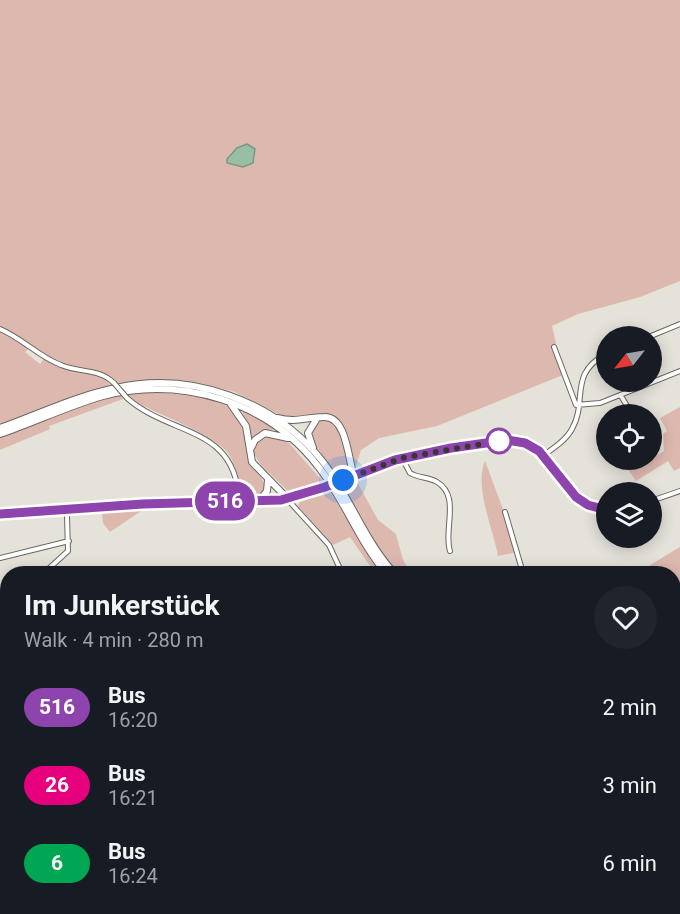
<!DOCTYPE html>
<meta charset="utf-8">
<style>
body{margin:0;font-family:Roboto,sans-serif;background:#20242c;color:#f1f3f6;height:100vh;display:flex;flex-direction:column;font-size:22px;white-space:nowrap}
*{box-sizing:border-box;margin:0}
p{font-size:20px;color:#9ea1a6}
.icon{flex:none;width:33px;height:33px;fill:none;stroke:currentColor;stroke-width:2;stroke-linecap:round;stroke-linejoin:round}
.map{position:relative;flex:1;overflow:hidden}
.panel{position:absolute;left:0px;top:566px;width:681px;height:350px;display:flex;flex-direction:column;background:#171b24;border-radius:24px 24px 0 0;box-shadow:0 3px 15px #0003}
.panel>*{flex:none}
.badge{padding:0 12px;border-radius:20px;font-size:21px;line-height:39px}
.needle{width:39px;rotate:239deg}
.controls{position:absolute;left:596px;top:326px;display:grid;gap:12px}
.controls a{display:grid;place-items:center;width:66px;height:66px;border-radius:50%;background:#171b24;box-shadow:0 3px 15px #0003;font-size:30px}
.you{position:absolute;width:30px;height:30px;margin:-15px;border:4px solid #fff;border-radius:50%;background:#1a73e8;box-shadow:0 0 0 9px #1a73e833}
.map>.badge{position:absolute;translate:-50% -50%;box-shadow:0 0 0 3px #fff}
.round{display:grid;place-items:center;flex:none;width:63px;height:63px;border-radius:32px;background:#20242c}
.overview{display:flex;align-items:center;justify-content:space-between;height:102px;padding:0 24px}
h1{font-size:28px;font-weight:700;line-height:45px}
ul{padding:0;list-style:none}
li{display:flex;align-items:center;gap:18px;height:78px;padding:0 24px}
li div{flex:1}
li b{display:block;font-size:22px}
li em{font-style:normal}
li .badge{min-width:66px;font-weight:700;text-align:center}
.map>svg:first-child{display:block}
.green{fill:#ddb8ae;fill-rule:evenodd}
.water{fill:#98bfa6;stroke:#7b9684;stroke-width:1.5}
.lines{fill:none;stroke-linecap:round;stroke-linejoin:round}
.minor-casing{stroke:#69675f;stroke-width:6}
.highway-casing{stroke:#69675f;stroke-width:8}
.minor{stroke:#fff;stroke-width:4}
.highway{stroke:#fff;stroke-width:6}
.minor-bridge-casing{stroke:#69675f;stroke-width:6;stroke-linecap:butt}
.minor-bridge{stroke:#fff;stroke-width:4}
.line-casing{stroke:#fff;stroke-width:14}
.line{stroke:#8e44ad;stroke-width:9}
.walk{stroke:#383734;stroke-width:6;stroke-dasharray:0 10.8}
.stop-dot{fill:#fff;stroke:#8e44ad;stroke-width:3}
</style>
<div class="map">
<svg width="680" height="914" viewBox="0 0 680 914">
<rect width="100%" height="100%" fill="#e4e2d9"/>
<path class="green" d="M0,0h680v281l-40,16 -62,17 -26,12 11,49 -126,51 -58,12 -18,12 -5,16 -18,-46 -56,-4 -47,-24 -35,-9 -49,-3 -31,4c-15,-16 -33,-14 -53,-20 -24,-8 -43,-26 -67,-37zM255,149v9l-12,9 -16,-8 5,-7z
M0,331l30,16 -5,5 15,12 4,-5c21,14 50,9 68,27l-112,39z
M144,392c25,2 83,2 96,26 8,13 4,28 8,41 4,12 18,18 17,32l-6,5c-21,3 -20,-31 -32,-44 -15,-18 -67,-37 -89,-49l-11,-9z
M120,395l3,4 -74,27 1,3 -50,21v-14l82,-31z
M680,407v61l-6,3 -6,-10 -32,20 -12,-18 2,-4h25l13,-8 -1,-17 4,-3 -7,-13z
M242,410l33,18 -24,15z
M320,420l11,1 7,7 10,39 -1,5 -8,6 -25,-34 -4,-10z
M270,435l19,8 35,40 -33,11 -30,-29 -8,-13c1,-10 7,-15 17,-17z
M485,461l32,86v5l-19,4c-5,-28 -24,-69 -13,-95z
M356,480l22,40 18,14 7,26 8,13h-14l-27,-37 -27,-52z
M329,490l52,83h-6l-25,-36 -17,8 -35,-39 2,-5z
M147,507l-37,25 -7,-9 -1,-10z
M680,547v85l-6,-5 6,11 -6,-4v-61h-37z
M154,908h135l-1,6h-122z
M342,908h38l-8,6h-35z"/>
<path class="water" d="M247,144l8,5 -2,14 -10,4 -16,-4v-4l10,-11z"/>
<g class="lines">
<g class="minor-casing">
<path id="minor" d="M0,329c22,9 39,28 61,36 19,8 37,3 53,18
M651,336l29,-12
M554,347l22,58 24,-2 80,-32
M621,396l11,18
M127,398c44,39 109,27 112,103
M544,455c10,-7 22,-15 28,-26 16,-28 -4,-55 34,-75
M402,458l8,15c8,5 19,4 27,9 24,14 6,48 13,69
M343,480c41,-17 163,-60 199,-26 23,21 28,51 64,56
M288,500l41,45 13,28
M651,501l29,-10
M505,512l18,61
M0,514l143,-10 135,-3 47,-14
M0,558l69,-17
M44,573l24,-22 -1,-35
M0,606l8,-5
M0,658l8,9
M0,700l8,-1
M0,761l8,-2
M0,800l1,8
M674,809l6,7
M674,822l6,-1
M674,890l4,18 2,-1
M46,908l2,6
M417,908l5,6
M540,908l5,6
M648,908l2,6
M274,914l2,-6
M435,914l7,-6
M518,914l8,-6"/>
</g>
<g class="highway-casing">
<path id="highway" d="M230,403l16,23 6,36 36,37
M277,418c20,5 29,-1 47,-1 23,-1 24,43 30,59
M0,428c39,-14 76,-32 116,-40 76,-17 159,13 207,74 27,35 41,78 71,111
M0,434c35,-12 68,-28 103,-38 78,-20 164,5 214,69 27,33 41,75 69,108
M313,448l-5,-15 8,-13
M250,450l5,-10 10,-7 23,5
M259,501l8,-10 1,-11
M674,640l6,4
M674,647l6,4
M674,691l6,-3
M674,697l6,-2
M674,730l6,6
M290,914l1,-6
M312,914l10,-6
M323,914l10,-6
M335,914l3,-6
M376,914l8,-6"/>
</g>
<use href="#minor" class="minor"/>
<use href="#highway" class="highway"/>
<g class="minor-bridge-casing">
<path id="minor-bridge" d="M114,383l13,15
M325,487l18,-7"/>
</g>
<use href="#minor-bridge" class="minor-bridge"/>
</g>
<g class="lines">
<g class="line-casing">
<path id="line" d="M0,514l143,-10 138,-4 44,-13 70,-27 56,-12 56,-8 18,3 14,8 37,46 12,8 18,5"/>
</g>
<use href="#line" class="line"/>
<path class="walk" d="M343,480l59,-22 97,-17"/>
</g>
<circle class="stop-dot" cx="499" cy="441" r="12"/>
</svg>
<div class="controls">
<a><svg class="needle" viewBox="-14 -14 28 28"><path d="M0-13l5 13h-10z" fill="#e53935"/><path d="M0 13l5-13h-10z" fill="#9ea1a6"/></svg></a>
<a><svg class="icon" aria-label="locate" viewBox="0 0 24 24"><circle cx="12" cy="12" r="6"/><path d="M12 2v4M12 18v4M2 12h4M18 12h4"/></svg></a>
<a><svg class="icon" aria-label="layers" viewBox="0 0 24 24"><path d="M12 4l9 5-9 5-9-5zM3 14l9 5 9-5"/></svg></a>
</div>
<div class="you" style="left:343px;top:480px"></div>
<b class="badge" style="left:225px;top:501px;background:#8e44ad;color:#fff">516</b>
<section class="panel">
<div class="overview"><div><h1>Im Junkerstück</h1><p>Walk · 4 min · 280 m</p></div><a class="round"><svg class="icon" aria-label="heart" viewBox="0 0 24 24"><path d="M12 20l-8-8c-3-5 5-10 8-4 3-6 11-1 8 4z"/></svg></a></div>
<ul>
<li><span class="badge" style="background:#8e44ad;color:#fff">516</span><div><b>Bus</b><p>16:20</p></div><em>2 min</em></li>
<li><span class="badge" style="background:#e6007e;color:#fff">26</span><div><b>Bus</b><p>16:21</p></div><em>3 min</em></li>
<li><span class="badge" style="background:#00a651;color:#fff">6</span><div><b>Bus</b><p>16:24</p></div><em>6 min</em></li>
</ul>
</section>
</div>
